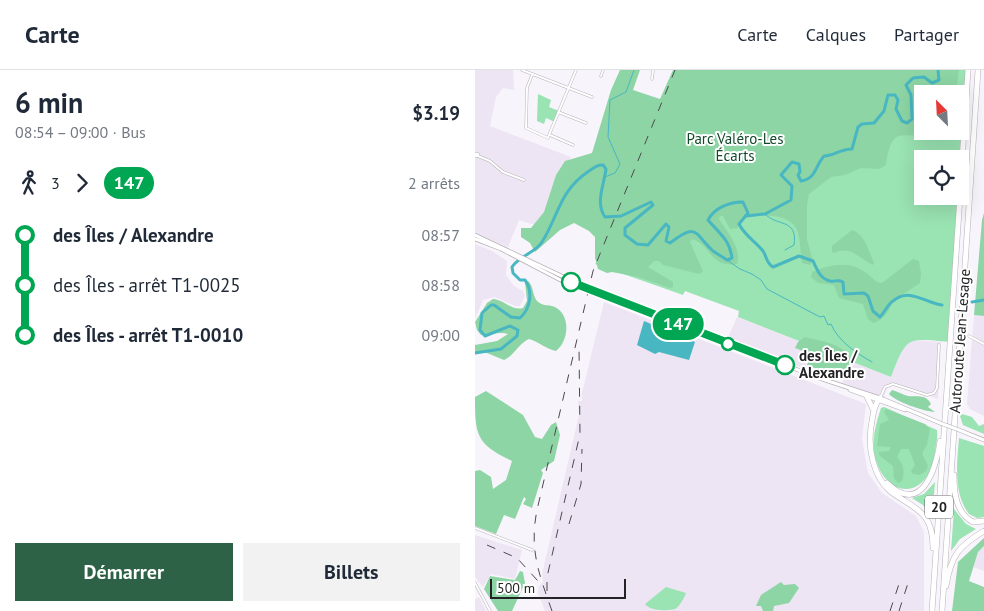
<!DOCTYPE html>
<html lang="fr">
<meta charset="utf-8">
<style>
body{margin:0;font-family:"PT Sans",sans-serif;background:#f2f2f3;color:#1f2937;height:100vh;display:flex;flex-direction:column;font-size:19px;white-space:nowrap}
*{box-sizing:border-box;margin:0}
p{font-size:16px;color:#747a83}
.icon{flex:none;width:28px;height:28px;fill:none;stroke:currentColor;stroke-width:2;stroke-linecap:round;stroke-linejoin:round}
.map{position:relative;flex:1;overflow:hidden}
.side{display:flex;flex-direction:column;background:#fff;width:475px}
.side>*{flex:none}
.badge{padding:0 10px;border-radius:16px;font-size:18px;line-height:32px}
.needle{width:32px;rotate:336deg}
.tools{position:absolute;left:439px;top:15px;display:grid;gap:10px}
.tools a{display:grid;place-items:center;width:55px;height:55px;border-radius:0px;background:#fff;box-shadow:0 5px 20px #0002;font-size:25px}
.scale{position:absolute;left:15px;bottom:12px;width:136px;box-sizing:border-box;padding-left:5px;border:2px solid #232224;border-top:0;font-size:14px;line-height:18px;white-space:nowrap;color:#232224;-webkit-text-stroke:4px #fff;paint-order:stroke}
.map>.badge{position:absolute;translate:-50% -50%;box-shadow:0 0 0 2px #fff}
.legs{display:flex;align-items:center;gap:8px;height:55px;padding:0 15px;font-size:16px}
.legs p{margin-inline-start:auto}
.headline{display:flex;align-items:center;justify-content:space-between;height:85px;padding:0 15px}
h1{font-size:28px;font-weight:600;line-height:38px}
.cta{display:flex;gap:10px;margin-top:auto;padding:10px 15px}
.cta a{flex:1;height:58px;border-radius:0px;background:#2e6247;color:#fff;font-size:20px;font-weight:600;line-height:58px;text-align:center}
.cta a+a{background:#f2f2f3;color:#1f2937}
ul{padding:0 15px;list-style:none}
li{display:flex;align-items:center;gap:18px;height:50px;font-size:19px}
li i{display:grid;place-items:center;width:8px;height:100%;margin:0 6px;background:currentColor}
li i::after{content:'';width:12px;height:12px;margin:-6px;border:4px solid;border-radius:50%;background:#fff}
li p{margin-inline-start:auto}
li:first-child i{background:linear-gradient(#0000 50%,currentColor 0)}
li:last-child i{background:linear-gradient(currentColor 50%,#0000 0)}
header{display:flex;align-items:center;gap:30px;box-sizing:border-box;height:70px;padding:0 25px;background:#fff;border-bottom:1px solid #e0e1e3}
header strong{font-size:24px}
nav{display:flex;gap:28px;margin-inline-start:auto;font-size:18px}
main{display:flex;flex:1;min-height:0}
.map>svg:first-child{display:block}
.built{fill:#ede5f3}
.green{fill:#9ae3b2;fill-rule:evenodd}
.forest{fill:#8dd5a5}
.water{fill:#48b7c1}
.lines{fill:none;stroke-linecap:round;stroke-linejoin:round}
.stream{stroke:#48b7c1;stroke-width:1}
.river{stroke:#48b7c1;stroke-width:3}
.street-casing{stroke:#b6b2b8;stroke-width:3}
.secondary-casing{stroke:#b6b2b8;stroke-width:4.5}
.primary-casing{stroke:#b6b2b8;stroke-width:5.5}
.highway-casing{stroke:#b6b2b8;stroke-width:6}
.street{stroke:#fff;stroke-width:2}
.secondary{stroke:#fff;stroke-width:3}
.primary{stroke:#fff;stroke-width:4.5}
.highway{stroke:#fff;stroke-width:5}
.rail{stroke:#4c4a4d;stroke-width:1;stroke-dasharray:9 9;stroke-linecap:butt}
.secondary-bridge-casing{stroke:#b6b2b8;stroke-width:4.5;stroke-linecap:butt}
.secondary-bridge{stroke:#fff;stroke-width:3}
.line-1-casing{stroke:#fff;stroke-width:11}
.line-1{stroke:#00a651;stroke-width:8}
.stop-1-dot{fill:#fff;stroke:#00a651;stroke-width:2.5}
.labels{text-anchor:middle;stroke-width:4;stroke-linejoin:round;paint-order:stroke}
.shield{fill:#fff;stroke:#656466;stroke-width:1}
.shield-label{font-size:14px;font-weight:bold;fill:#232224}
.park-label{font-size:15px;fill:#12492a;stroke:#fff}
.street-label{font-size:15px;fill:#232224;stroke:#fff}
.stop-label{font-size:15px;font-weight:bold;fill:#232224;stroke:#fff;text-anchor:start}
</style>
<header>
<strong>Carte</strong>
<nav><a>Carte</a><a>Calques</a><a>Partager</a></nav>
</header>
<main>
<section class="side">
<div class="headline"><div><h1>6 min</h1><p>08:54 – 09:00 · Bus</p></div><b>$3.19</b></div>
<div class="legs"><svg class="icon" aria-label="walk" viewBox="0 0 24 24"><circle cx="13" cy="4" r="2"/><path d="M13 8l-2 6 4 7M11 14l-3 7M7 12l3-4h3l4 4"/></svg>3<svg class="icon" aria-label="forward" viewBox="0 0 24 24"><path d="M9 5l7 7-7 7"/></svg><b class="badge" style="background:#00a651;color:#fff">147</b><p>2 arrêts</p></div>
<ul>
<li><i style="color:#00a651"></i><b>des Îles / Alexandre</b><p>08:57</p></li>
<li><i style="color:#00a651"></i><span>des Îles - arrêt T1-0025</span><p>08:58</p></li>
<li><i style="color:#00a651"></i><b>des Îles - arrêt T1-0010</b><p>09:00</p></li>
</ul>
<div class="cta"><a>Démarrer</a><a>Billets</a></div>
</section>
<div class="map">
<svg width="509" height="541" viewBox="0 0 509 541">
<rect width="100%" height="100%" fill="#f8f4fb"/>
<path class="built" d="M0,0h38l1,20 -11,-2 -7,9 -6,29 81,31 -33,69 -19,-6 -11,27 -33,-14z
M0,174l17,7 15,10 -1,14 8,11 9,5 2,5 -5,10h-5l-20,-9 -12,3 -8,19z
M129,232l262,102 -4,35 6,34 14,20 34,23 8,16v79h-379l-7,-18 1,-7 4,-4 -1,-8 37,-159 -1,-14h4v-8z
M499,245l10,1v100l-14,-7 -3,-5z
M262,247l77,30 -9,22 -78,-29z
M440,270l26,2 -3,57 -48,-16 -7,15 -41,-15 10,-21 39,15 12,-30z
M0,465l47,15 -7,29 -24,-5 -8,13 -8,-10z
M509,476v25l-11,-4 5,-15z
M4,527l7,14h-11v-12z"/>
<path class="green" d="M307,0h186l-8,89h-37v37h37l-10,146c-44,-4 -43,-6 -59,35l-153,-60 1,-6 -54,-20 -2,4 -88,-31zM448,24h37v37h-37z
M63,24l13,6 -2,7 10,4 -4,11 -9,-4 -2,6 -7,-3z
M409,337l53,23c1,7 -1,15 -2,22 -7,51 -50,46 -60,5 -4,-17 1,-33 6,-49z
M487,344l10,3 7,9 5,-2v10l-21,-9 -3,-9z
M484,368l25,8v71l-7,1 -8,-4c-16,-21 -12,-51 -10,-76z
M460,412l-3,36 -9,-13 -11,-7 12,-4z
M479,439l12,15 10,5 -16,10 -9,12z
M191,517l20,6c-2,5 -6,13 -11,16 -8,2 -25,2 -30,-5z"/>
<path class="forest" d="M145,0h20l-7,20 27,9 13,-29h286l-3,24h-33v37l11,2c-30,9 -42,-13 -48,32l-6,4 -19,-1 -16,7 -14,2 -22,17 -2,11v35l6,21 -3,4 -8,-2c-2,-10 -1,-26 -6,-35 -8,-16 -41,-14 -55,-9l-3,9 -8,1 -7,-13h-3l-1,3c8,12 23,30 18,45 -28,4 -25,-19 -45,-25l-2,3 13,29 -4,3 -36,-9 -4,-4h-5l-6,6 25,15v5l-3,1 -32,-11 -26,-5 -5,1 -9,-4 -3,-11v-21l-6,-6 -15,-8 -14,7 -25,22 -5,-9 -9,-6v-9h10l13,-16 12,-37 9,-14 27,-8 19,-63z
M509,143v103l-10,-1 8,-95z
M377,160c13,4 17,22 22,33l-1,2c-14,-6 -21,-20 -39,-12l-2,-1v-6z
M438,189l6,2 2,13 -1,9 -27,18c-3,9 -10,20 -20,22l-5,-4 -5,-15 -24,-6 -5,-13 -16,-2 -7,-6 1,-5c21,-8 38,-12 57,3 5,4 7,8 13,8z
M53,211c6,5 4,14 9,20 6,6 12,3 18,6 16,8 14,34 1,44 -10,-2 -17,-9 -27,-12 -11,5 -15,17 -25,21l-22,-9 -7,3v-9l22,-4 11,-7c-9,-3 -18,2 -27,1l-4,-5 -2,-8 12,-19 6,-4c12,1 18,12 30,9l4,-7 -2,-19z
M330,267c15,4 39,6 46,23l-8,20 -36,-15 4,-11 -16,-6 3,-6z
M417,320c5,1 11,5 16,6 10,1 18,-2 23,8l-3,3 7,5c-12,-1 -39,-10 -46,-18z
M11,321l37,24 12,22 7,2 9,-14 5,-3 4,13 -6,26 -13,9 2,3 -11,35 -9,-4 3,-5 -2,-2 -9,22 -11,-4 -8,19 -21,-8v-55l5,-1 11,7 2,12 13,-9 6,-19c-36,-17 -37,-26 -37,-64z
M411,339l39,15 5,5 -3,16 -5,8 6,13 -2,5 -6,4 -7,-1 -2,-3 4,-6 -6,-16h-8l-4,8c7,8 8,14 5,24l-4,2 -4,-5 -1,-12 -14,-11v-3l10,-1 2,-4 -14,-1 3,-22 9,-4 -5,-8z
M509,468v8l-6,6 -9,29 15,6v24h-32l6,-49z
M45,501l3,1 2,11 -13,28h-14l-14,-22 6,-13 25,4z
M306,512l3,3 11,-1 4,4 -10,15 -15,3 -1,5h-10l-2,-5h-5l5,-11z"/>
<path class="water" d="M169,251l51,21 -6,18 -30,-8 -4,2 -18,-9z"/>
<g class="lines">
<path class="stream" d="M130,107l10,-4 5,-9 -12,-27 2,-37 16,-8 8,-22
M290,144c12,13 33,4 29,31l-9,5
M252,190l13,9 12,5 9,6 6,9 53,28 4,-1 4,9 3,-1c7,17 25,29 41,38"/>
<path class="river" d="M271,146l19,-2 26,-14 1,-14 -11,-11 11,-13 7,2 1,8 -2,3 3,6c15,-2 14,-15 23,-25 11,0 15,-7 28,-7l6,-22 4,-3 12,-1 10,-12 4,-16h7l3,5 -2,9 6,12 5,2 5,-4 -1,-24 -5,-10 7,-7 11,-1 8,6 7,-3 -1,-10
M497,232l12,-2
M0,283l26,-4 16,-13 1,-6 -8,-4 -25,10 -5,-6 2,-17 9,-8h3l17,12 9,1c11,-10 13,-27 5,-38h-5l-7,-7 -1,-6c7,-11 23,-14 30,-25 17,-27 17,-51 47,-71 5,-3 8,-7 14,-6l3,4c-2,16 -11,34 -1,48l16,-1 30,-14 2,3 -28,23v7l12,9 11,1 18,-21 3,3 -3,14 4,2c28,-22 24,-9 43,8 4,3 10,6 14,9l5,-2c-2,-18 -13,-25 -24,-38 7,-13 22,-18 35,-18l5,11 -9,11c6,12 16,17 24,27 4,6 3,12 10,16l26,-11 14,5c4,8 7,18 17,20 6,1 7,-2 13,1l1,12 20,-1 4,3 5,15 7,6c5,-5 7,-12 13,-16 17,-14 32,2 49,4"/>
<g class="street-casing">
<path id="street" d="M47,0l70,27
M57,5l-5,13 -1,40 22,10 1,-3
M126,6l2,-6
M177,9l1,-9
M83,42l28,11
M74,65l27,-65
M75,65l23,10
M3,86l12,5 13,11 21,8
M494,266l15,8
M406,326l4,-9 8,-3 34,11 7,-2 3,-5 2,-43
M0,458l57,22
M0,513l15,28"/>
</g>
<g class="secondary-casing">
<path id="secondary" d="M0,165l133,63 214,81 61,20 38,16
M0,169l26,10 69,36 36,13
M375,320l55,20
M446,345l19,8
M484,360l25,10"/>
</g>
<g class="primary-casing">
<path id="primary" d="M0,85h2"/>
</g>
<g class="highway-casing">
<path id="highway" d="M485,121l8,-121
M392,327l6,12
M405,328c-7,8 -7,19 -9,29 -3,21 2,49 19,64 25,19 43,19 43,57
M479,405c0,18 2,38 19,47l11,-1
M412,413c35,34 49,-15 53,-42
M471,516c5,-31 13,-40 38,-55
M457,541l28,-415
M467,541l36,-541"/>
</g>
<use href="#street" class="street"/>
<use href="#secondary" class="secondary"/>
<use href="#primary" class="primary"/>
<use href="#highway" class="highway"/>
<path class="rail" d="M94,454l12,-40 1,-35
M12,475l30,13 21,23
M72,521v-14l33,-143 -1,-87
M77,541c-13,-37 -23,-61 -15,-101l56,-239 82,-201
M415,541l11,-33
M424,541l10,-31"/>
<g class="secondary-bridge-casing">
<path id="secondary-bridge" d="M465,353l19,7"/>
</g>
<use href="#secondary-bridge" class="secondary-bridge"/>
</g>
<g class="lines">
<g class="line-1-casing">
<path id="line-1" d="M96,212l214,83"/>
</g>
<use href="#line-1" class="line-1"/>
</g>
<g class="stop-1-dot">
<circle cx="96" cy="212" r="9"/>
<circle cx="253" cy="274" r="6"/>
<circle cx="310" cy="295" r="9"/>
</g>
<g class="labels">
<rect class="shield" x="450" y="425.5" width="28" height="23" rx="4"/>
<g class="shield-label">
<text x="464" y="442">20</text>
</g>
<g class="park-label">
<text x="260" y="74">Parc Valéro-Les<tspan x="260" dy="17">Écarts</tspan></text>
</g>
<g class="street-label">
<text transform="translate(485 271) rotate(-86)" y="5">Autoroute Jean-Lesage</text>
</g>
<g class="stop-label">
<text x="324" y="291">des Îles /<tspan x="324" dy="17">Alexandre</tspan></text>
</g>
</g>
</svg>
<div class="tools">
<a><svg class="needle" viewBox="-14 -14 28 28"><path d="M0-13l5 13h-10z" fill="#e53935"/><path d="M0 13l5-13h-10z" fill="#747a83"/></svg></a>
<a><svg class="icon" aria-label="locate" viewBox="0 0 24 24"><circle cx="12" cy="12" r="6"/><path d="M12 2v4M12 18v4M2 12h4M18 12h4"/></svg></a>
</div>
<div class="scale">500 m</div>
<b class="badge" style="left:203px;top:254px;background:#00a651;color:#fff">147</b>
</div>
</main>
